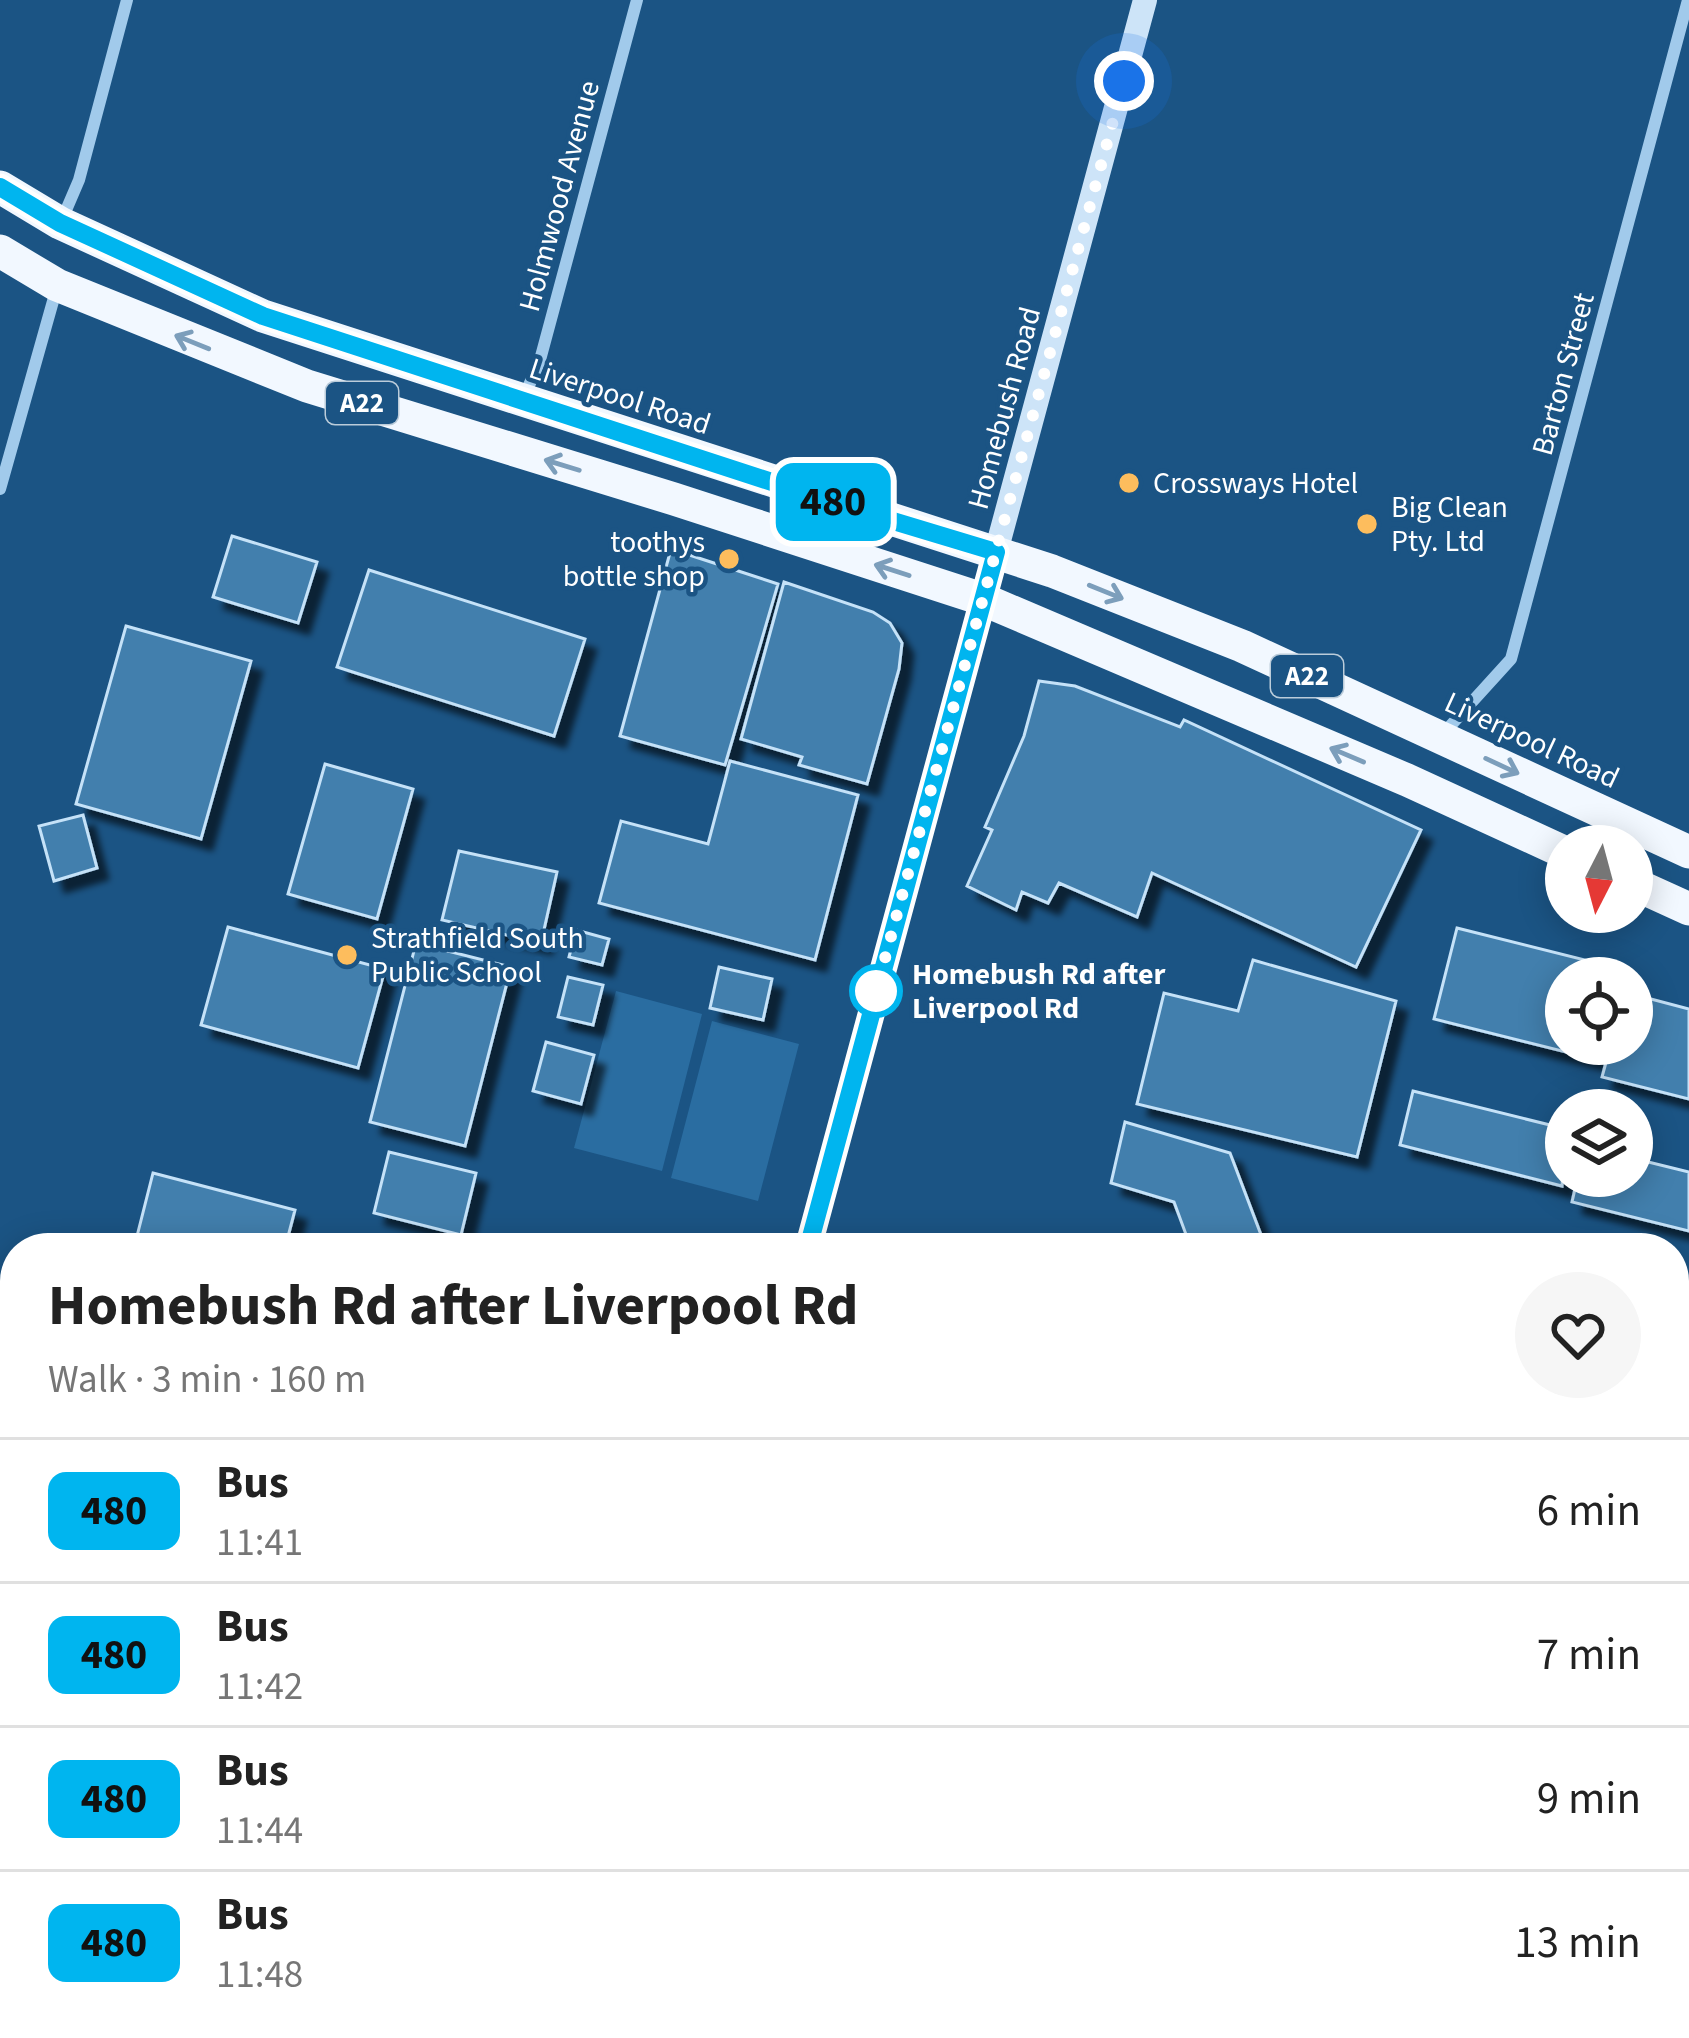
<!DOCTYPE html>
<meta charset="utf-8">
<style>
body{margin:0;font-family:"Source Sans 3",sans-serif;background:#f6f6f6;color:#222;height:100vh;display:flex;flex-direction:column;font-size:45px;white-space:nowrap}
*{box-sizing:border-box;margin:0}
p{font-size:39px;color:#767676}
.icon{flex:none;width:66px;height:66px;fill:none;stroke:currentColor;stroke-width:2;stroke-linecap:round;stroke-linejoin:round}
.map{position:relative;flex:1;overflow:hidden}
.details{position:absolute;left:0px;top:1233px;width:1689px;height:807px;display:flex;flex-direction:column;background:#fff;border-radius:48px 48px 0 0;box-shadow:0 6px 30px #0003}
.details>*{flex:none}
.badge{padding:0 24px;border-radius:18px;font-size:42px;line-height:78px}
.needle{width:78px;rotate:186deg}
.fabs{position:absolute;left:1545px;top:825px;display:grid;gap:24px}
.fabs a{display:grid;place-items:center;width:108px;height:108px;border-radius:50%;background:#fff;box-shadow:0 6px 30px #0003;font-size:60px}
.you{position:absolute;width:60px;height:60px;margin:-30px;border:9px solid #fff;border-radius:50%;background:#1a73e8;box-shadow:0 0 0 18px #1a73e833}
.map>.badge{position:absolute;translate:-50% -50%;box-shadow:0 0 0 6px #fff}
.round{display:grid;place-items:center;flex:none;width:126px;height:126px;border-radius:63px;background:#f6f6f6}
.summary{display:flex;align-items:center;justify-content:space-between;height:204px;padding:0 48px}
h1{font-size:57px;font-weight:700;line-height:90px}
ul{padding:0;list-style:none}
li{display:flex;align-items:center;gap:36px;height:144px;padding:0 48px;border-top:3px solid #e0e0e0}
li div{flex:1}
li b{display:block;font-size:45px}
li em{font-style:normal}
li .badge{min-width:132px;font-weight:700;text-align:center}
.map>svg:first-child{display:block}
.green{fill:#2a6da1}
.building{fill:#437fad;stroke:#c5e2f8;stroke-width:3;filter:url(#shadow)}
.lines{fill:none;stroke-linecap:round;stroke-linejoin:round}
.path{stroke:#a1caeb;stroke-width:8;stroke-dasharray:6 9;stroke-linecap:butt}
.minor{stroke:#a1caeb;stroke-width:12}
.secondary{stroke:#cde4f8;stroke-width:24}
.trunk{stroke:#f2f8ff;stroke-width:33}
.oneway{stroke:#7c9ebb}
.line-casing{stroke:#fff;stroke-width:27}
.line{stroke:#00b5ef;stroke-width:18}
.walk{stroke:#fff;stroke-width:12;stroke-dasharray:0 21.6}
.poi-dot{fill:#fdbd5d;stroke:#1b5484;stroke-width:4.5}
.stop-dot{fill:#fff;stroke:#00b5ef;stroke-width:6}
.labels{text-anchor:middle;stroke-width:9;stroke-linejoin:round;paint-order:stroke}
.shield{fill:#1b5484;stroke:#bbccda;stroke-width:3}
.shield-label{font-size:27px;font-weight:bold;fill:#fff}
.street-label{font-size:30px;fill:#fff;stroke:#1b5484}
.poi-label{font-size:30px;fill:#fff;stroke:#1b5484;text-anchor:start}
.stop-label{font-size:30px;font-weight:bold;fill:#fff;stroke:#1b5484;text-anchor:start}
</style>
<div class="map">
<svg width="1689" height="2038" viewBox="0 0 1689 2038">
<defs>
<filter id="shadow"><feDropShadow dx="11" dy="11" stdDeviation="3" flood-color="#0009"/></filter>
</defs>
<rect width="100%" height="100%" fill="#1b5484"/>
<path class="green" d="M616,991l86,23 -40,157 -88,-23z
M712,1021l87,23 -41,157 -87,-23z
M1674,1574l15,4v422l-10,38h-424l3,-13h416z"/>
<path class="building" d="M232,536l85,26 -19,61 -85,-26z
M671,549l107,35 -53,181 -105,-29z
M369,570l216,69 -31,97 -217,-69z
M784,582l89,30 17,11 12,20 -3,26 -32,115 -68,-19 3,-8 -61,-18z
M126,626l125,35 -50,178 -125,-35z
M1039,681l36,5 105,41 4,-7 237,110 -65,137 -204,-94 -15,44 -78,-34 -11,20 -26,-11 -6,18 -49,-24 25,-56 -7,-3 39,-91z
M730,761l128,34 -43,165 -216,-57 22,-82 87,23z
M325,764l88,25 -36,130 -89,-25z
M83,815l14,53 -43,13 -15,-55z
M459,851l98,21 -16,71 -99,-23z
M228,927l157,42 -27,99 -157,-43z
M1457,928l160,40 -3,10h-48v66h32l-4,15 -160,-40z
M576,930l33,9 -7,26 -33,-8z
M416,943l95,24 -46,179 -95,-24z
M1253,960l143,41 -39,156 -220,-53 27,-111 74,18z
M719,967l53,12 -9,41 -53,-12z
M568,977l35,8 -10,40 -35,-8z
M1632,994l57,15v90l-87,-22 9,-33h21z
M546,1042l48,13 -13,49 -48,-13z
M1413,1091l153,38 -4,57 -162,-41z
M1125,1122l105,31 36,95h-75l-17,-46 -63,-19z
M389,1152l87,21 -15,62 -87,-22z
M1632,1158l57,14v59l-117,-29 6,-26h54z
M153,1173l142,37 -10,38h-151z
M0,1464l15,4v54l-15,-4z
M0,1583l15,5v45l-15,-4z
M15,1705v111l-15,-4v-48z"/>
<g class="lines">
<path class="path" d="M1674,1890l15,-9"/>
<path class="minor" d="M61,222l18,-42 48,-180
M524,397l16,-37 97,-360
M0,489l57,-202
M1442,735l69,-76 177,-659
M1674,1555l15,4
M0,1938l15,4
M323,2025l48,13
M1192,2038l4,-13"/>
<path class="secondary" d="M808,1248l337,-1248
M596,2038l4,-13"/>
<path class="trunk" d="M0,187l60,36 203,93 789,255 190,75 447,206
M0,251l57,34 250,101 367,113 308,100 425,181 159,73
M1632,883l57,26"/>
</g>
<defs><path id="oneway-shaft" d="M-6 0H5M1.5-3L5.5 0L1.5 3" fill="none" stroke-width="1.6" stroke-linecap="round" stroke-linejoin="round" transform="scale(3)"/></defs>
<g class="oneway">
<use href="#oneway-shaft" transform="translate(192 342) rotate(-158)"/>
<use href="#oneway-shaft" transform="translate(562 465) rotate(-163)"/>
<use href="#oneway-shaft" transform="translate(892 570) rotate(-162)"/>
<use href="#oneway-shaft" transform="translate(1106 592) rotate(22)"/>
<use href="#oneway-shaft" transform="translate(1347 755) rotate(-157)"/>
<use href="#oneway-shaft" transform="translate(1502 766) rotate(25)"/>
</g>
<g class="lines">
<g class="line-casing">
<path id="line" d="M0,187l60,36 203,93 610,199 123,37 -188,696"/>
</g>
<use href="#line" class="line"/>
<path class="walk" d="M876,991l-1,4 249,-914"/>
</g>
<g class="poi-dot">
<circle cx="1129" cy="483" r="12"/>
<circle cx="1367" cy="524" r="12"/>
<circle cx="729" cy="559" r="12"/>
<circle cx="347" cy="955" r="12"/>
</g>
<circle class="stop-dot" cx="876" cy="991" r="24"/>
<g class="labels">
<g class="shield">
<rect x="326" y="382" width="72" height="42" rx="9"/>
<rect x="1271" y="655" width="72" height="42" rx="9"/>
</g>
<g class="shield-label">
<text x="362" y="412">A22</text>
<text x="1307" y="685">A22</text>
</g>
<g class="street-label">
<text transform="translate(559 196) rotate(-75)" y="10">Holmwood Avenue</text>
<text transform="translate(1563 374) rotate(-75)" y="10">Barton Street</text>
<text transform="translate(620 396) rotate(18)" y="10">Liverpool Road</text>
<text transform="translate(1004 408) rotate(-75)" y="10">Homebush Road</text>
<text transform="translate(1532 740) rotate(25)" y="10">Liverpool Road</text>
</g>
<g class="poi-label">
<text x="1153" y="493">Crossways Hotel</text>
<text x="1391" y="517">Big Clean<tspan x="1391" dy="34">Pty. Ltd</tspan></text>
<text x="705" y="552" text-anchor="end">toothys<tspan x="705" dy="34">bottle shop</tspan></text>
<text x="371" y="948">Strathfield South<tspan x="371" dy="34">Public School</tspan></text>
</g>
<g class="stop-label">
<text x="912" y="984">Homebush Rd after<tspan x="912" dy="34">Liverpool Rd</tspan></text>
</g>
</g>
</svg>
<div class="fabs">
<a><svg class="needle" viewBox="-14 -14 28 28"><path d="M0-13l5 13h-10z" fill="#e53935"/><path d="M0 13l5-13h-10z" fill="#767676"/></svg></a>
<a><svg class="icon" aria-label="locate" viewBox="0 0 24 24"><circle cx="12" cy="12" r="6"/><path d="M12 2v4M12 18v4M2 12h4M18 12h4"/></svg></a>
<a><svg class="icon" aria-label="layers" viewBox="0 0 24 24"><path d="M12 4l9 5-9 5-9-5zM3 14l9 5 9-5"/></svg></a>
</div>
<div class="you" style="left:1124px;top:81px"></div>
<b class="badge" style="left:833px;top:502px;background:#00b5ef;color:#111">480</b>
<section class="details">
<div class="summary"><div><h1>Homebush Rd after Liverpool Rd</h1><p>Walk · 3 min · 160 m</p></div><a class="round"><svg class="icon" aria-label="heart" viewBox="0 0 24 24"><path d="M12 20l-8-8c-3-5 5-10 8-4 3-6 11-1 8 4z"/></svg></a></div>
<ul>
<li><span class="badge" style="background:#00b5ef;color:#111">480</span><div><b>Bus</b><p>11:41</p></div><em>6 min</em></li>
<li><span class="badge" style="background:#00b5ef;color:#111">480</span><div><b>Bus</b><p>11:42</p></div><em>7 min</em></li>
<li><span class="badge" style="background:#00b5ef;color:#111">480</span><div><b>Bus</b><p>11:44</p></div><em>9 min</em></li>
<li><span class="badge" style="background:#00b5ef;color:#111">480</span><div><b>Bus</b><p>11:48</p></div><em>13 min</em></li>
</ul>
</section>
</div>
